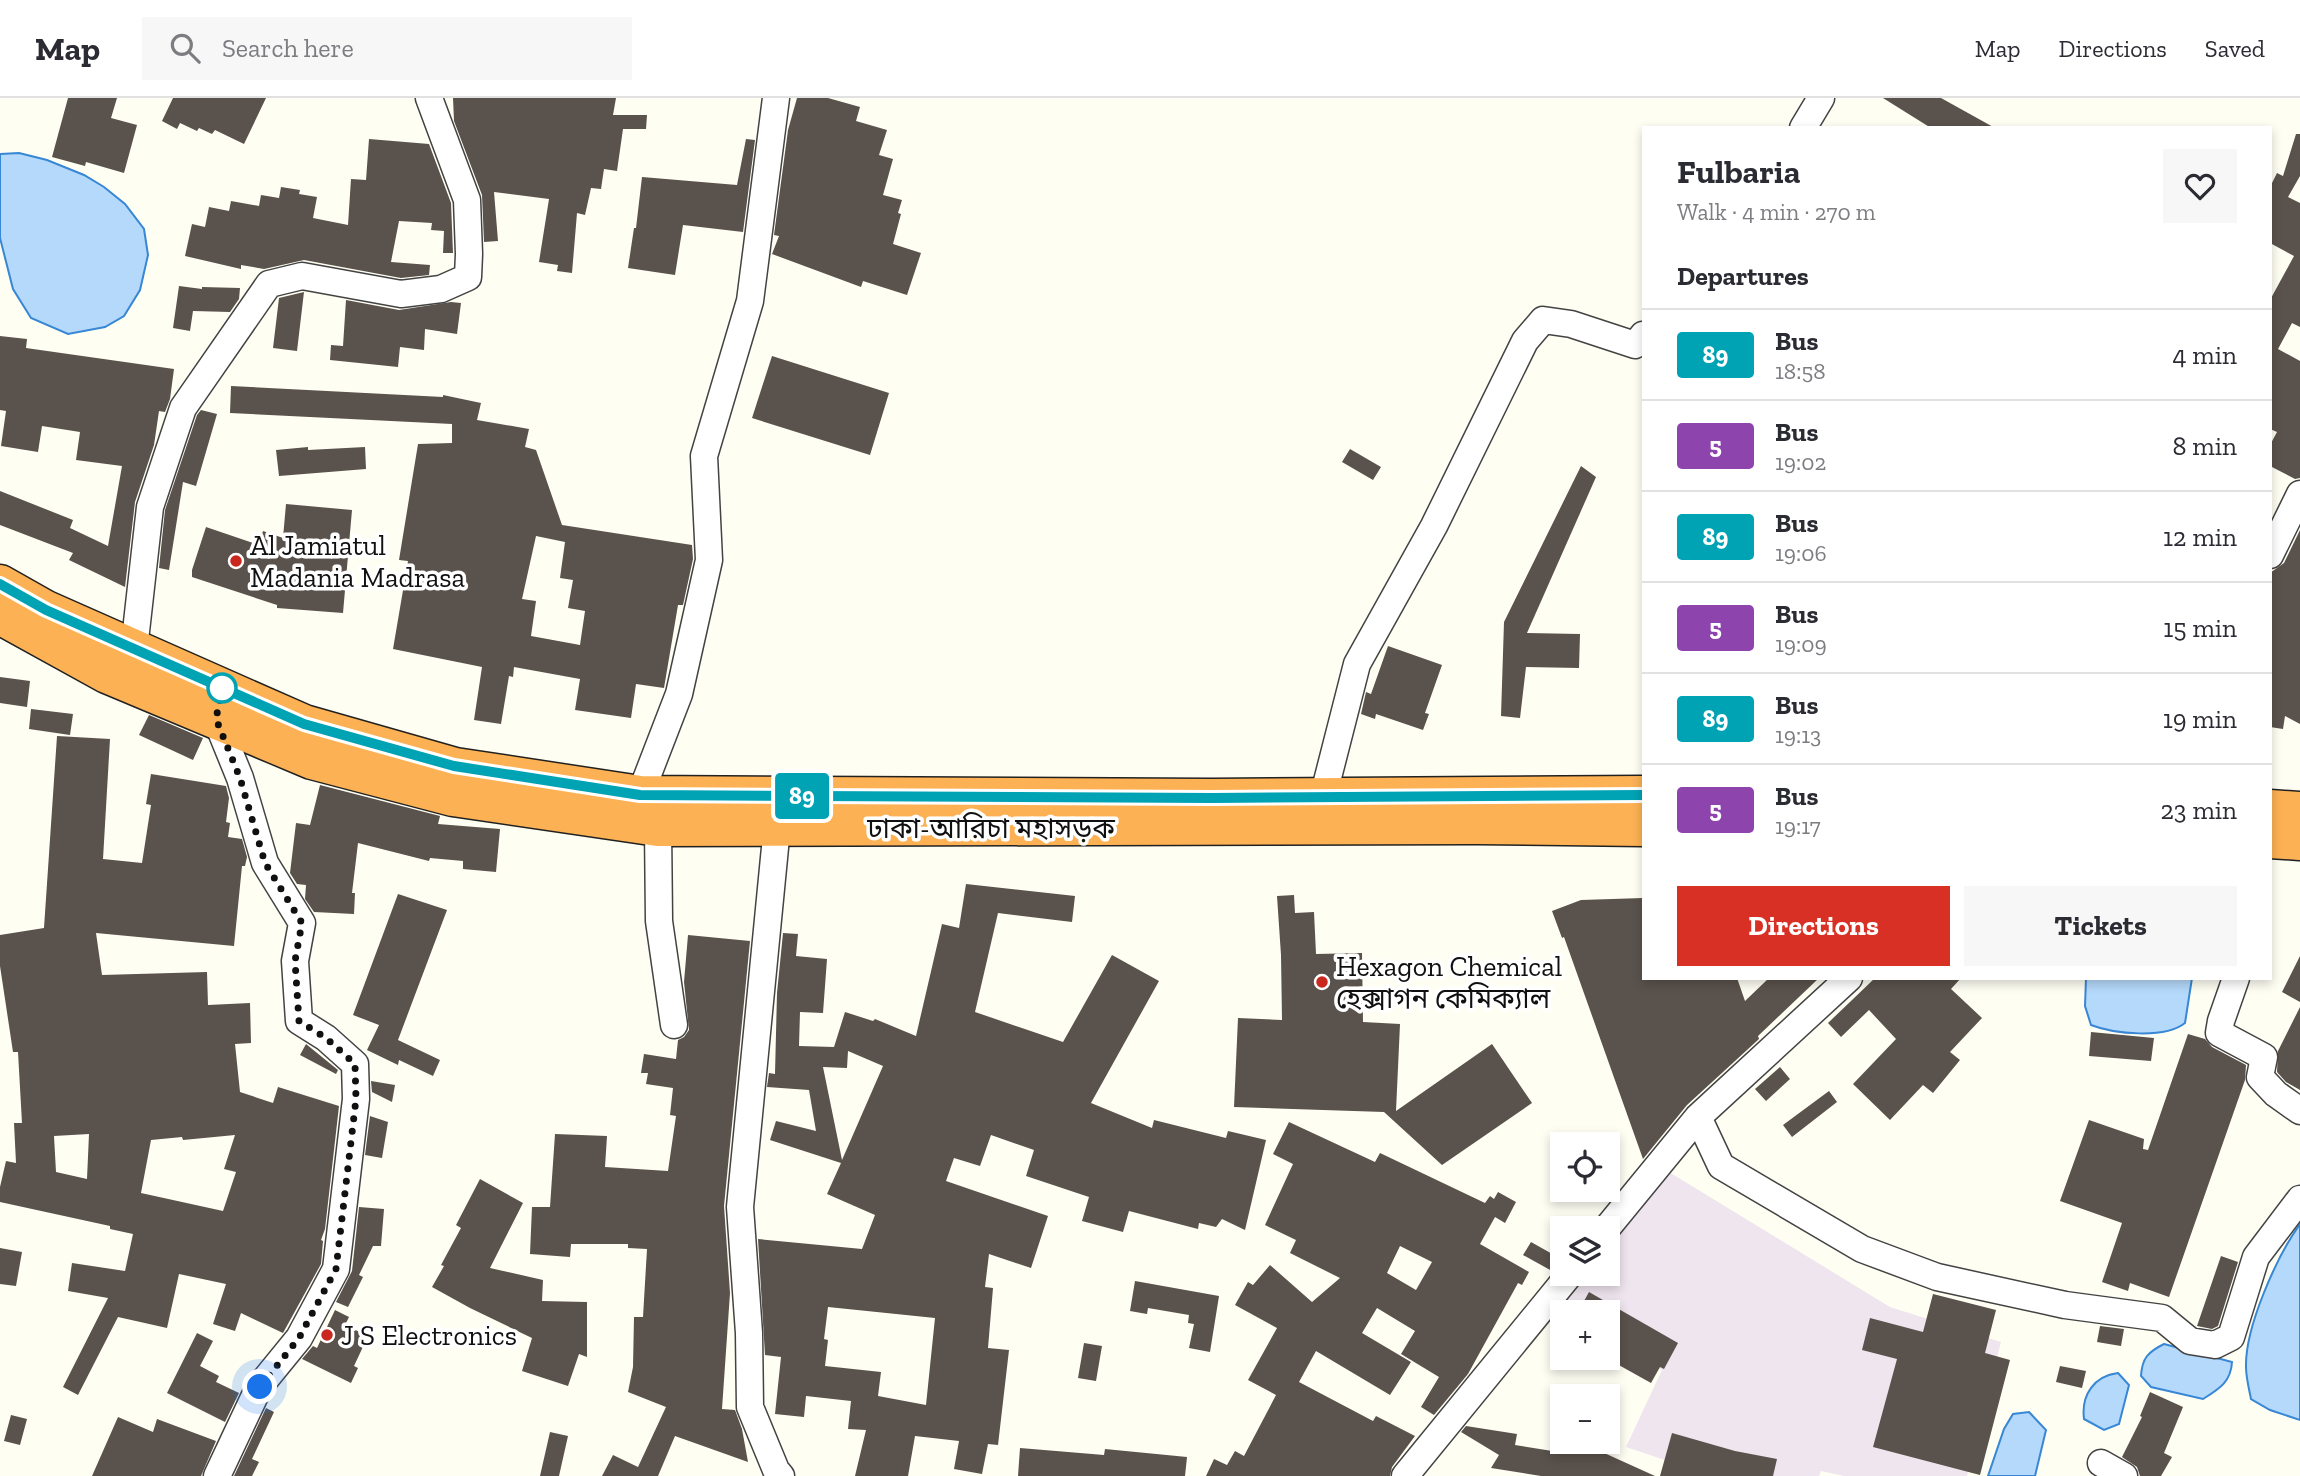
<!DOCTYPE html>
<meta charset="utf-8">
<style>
body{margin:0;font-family:"Zilla Slab","Noto Sans Bengali",serif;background:#f7f7f7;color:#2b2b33;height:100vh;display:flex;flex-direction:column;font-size:26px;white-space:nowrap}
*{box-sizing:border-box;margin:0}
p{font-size:23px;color:#7c7c81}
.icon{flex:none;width:38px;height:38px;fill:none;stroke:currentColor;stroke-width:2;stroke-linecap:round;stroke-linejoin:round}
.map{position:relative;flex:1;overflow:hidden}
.drawer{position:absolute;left:1642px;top:28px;width:630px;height:854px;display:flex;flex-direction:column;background:#fff;border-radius:0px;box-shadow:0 4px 10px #0003}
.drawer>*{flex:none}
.badge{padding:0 14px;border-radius:5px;font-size:24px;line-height:46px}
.controls{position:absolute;left:1550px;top:1034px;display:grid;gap:14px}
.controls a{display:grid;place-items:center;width:70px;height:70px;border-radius:0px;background:#fff;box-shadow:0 4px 10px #0003;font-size:35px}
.you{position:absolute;width:35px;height:35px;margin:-18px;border:5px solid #fff;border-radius:50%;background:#1a73e8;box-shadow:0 0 0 10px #1a73e833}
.map>.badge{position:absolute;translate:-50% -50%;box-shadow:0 0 0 4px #fff}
h2{padding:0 35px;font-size:26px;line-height:63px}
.round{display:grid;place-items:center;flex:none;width:74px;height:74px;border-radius:0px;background:#f7f7f7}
.overview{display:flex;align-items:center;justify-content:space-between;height:119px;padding:0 35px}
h1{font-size:33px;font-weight:700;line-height:52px}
.button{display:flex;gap:14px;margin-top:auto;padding:14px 35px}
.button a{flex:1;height:80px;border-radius:0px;background:#d93025;color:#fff;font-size:28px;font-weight:700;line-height:80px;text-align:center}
.button a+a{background:#f7f7f7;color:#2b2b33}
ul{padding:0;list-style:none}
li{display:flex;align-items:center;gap:21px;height:91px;padding:0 35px;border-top:2px solid #e1e1e2}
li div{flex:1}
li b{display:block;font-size:26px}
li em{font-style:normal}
li .badge{min-width:77px;font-weight:700;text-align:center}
header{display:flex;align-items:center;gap:42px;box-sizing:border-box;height:98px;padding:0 35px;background:#fff;border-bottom:2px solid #e1e1e2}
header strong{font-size:33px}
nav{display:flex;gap:38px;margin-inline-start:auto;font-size:24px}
.search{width:490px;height:63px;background:#f7f7f7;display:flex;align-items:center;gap:18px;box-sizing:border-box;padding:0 24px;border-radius:0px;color:#7c7c81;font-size:26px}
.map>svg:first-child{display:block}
.industrial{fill:#efe5ef}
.water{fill:#b5d9fa;stroke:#3787d5;stroke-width:2}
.building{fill:#5a524c;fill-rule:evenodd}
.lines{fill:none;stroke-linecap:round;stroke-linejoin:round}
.minor-casing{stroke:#434343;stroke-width:29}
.highway-casing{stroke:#212121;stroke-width:41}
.minor{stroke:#fff;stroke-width:26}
.highway{stroke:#fcb154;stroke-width:38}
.line-casing{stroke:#fff;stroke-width:16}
.line{stroke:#00a3b4;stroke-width:10}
.walk{stroke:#101010;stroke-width:7;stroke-dasharray:0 12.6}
.poi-dot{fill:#ca271f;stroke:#fff;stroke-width:2.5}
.stop-dot{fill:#fff;stroke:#00a3b4;stroke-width:3.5}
.labels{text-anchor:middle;stroke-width:7;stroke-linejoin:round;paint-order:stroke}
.poi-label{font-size:28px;fill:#101010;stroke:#fff;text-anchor:start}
.street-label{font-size:28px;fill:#101010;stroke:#fff}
</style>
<header>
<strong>Map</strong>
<div class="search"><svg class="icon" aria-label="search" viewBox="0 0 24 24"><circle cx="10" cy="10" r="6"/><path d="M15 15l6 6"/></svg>Search here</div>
<nav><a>Map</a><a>Directions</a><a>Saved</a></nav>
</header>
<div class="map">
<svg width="2300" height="1378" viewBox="0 0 2300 1378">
<rect width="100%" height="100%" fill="#fffef3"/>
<path class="industrial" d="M1669,1074l221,135 111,35 -34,134h-123l-23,-5 -2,5h-106l-87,-29 36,-77 -54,-34v-24h-37l-17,-10 24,-28h30v-34z"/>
<path class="water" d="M19,55l28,7 37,15 20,12 21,17 19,25 4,26 -8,35 -16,26 -19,11 -37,7 -37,-16 -18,-29 -13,-51v-84z
M2086,880h106l-7,45c-20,16 -71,11 -94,2l-6,-19z
M2300,1126v196l-30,-10 -19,-11c-2,-10 -5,-22 -5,-32 -1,-40 31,-111 54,-143z
M2164,1246l68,18c-1,20 -13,27 -29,37l-52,-12 -10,-11c1,-18 7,-24 23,-32z
M2118,1275l11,12 -10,39 -15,6 -20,-11c-3,-24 10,-43 34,-46z
M2029,1314l17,18 -11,46h-47l16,-47 9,-15z"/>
<path class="building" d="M68,0h49l-6,20 26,7 -13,48 -38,-11 -1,4 -33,-9z
M173,0h93l-22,46 -29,-14 -3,4 -13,-6 -2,3 -17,-8 -3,6 -15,-8z
M453,0h163l-3,17h34l-1,14h-23l-6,42 -13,-2 -3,20 -10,-1 -6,27 -8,-2 -5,60 -15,-2 1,-6 -19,-3 10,-63 -55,-7 4,49 -14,1 -2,-47 -28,-74z
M797,0h31l32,9 -4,14 31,9 -8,25 14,4 -10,36 19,5 -4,13 3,1 -8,30 28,9 -14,42 -44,-14 -2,6 -89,-33 7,-18 -5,-1 14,-105z
M1883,0h58l54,30h-64z
M2296,36h4v42l-12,21 12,6v124l-8,-4 -14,26 22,12v117l-5,1 -25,-13v-21l7,-13 -7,-3v-129l24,-44 -24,-13v-56l7,-14 6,3z
M369,41l60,5 22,59 2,50h-10l1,-22 -13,-1 1,-7 -33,-2 -8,41 39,3 -1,10 -28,3 -97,-18 -40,9 -23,-4v4l-56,-13 7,-32 13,3 4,-20 20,4 2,-10 28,5 2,-11 18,3 2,-11 19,3 -1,4 18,3 -4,21 35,7 3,-46 15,1z
M746,41l9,1 -12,92 -60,-7 -8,50 -47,-7 6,-40h2l6,-51 95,8z
M179,188l23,3v-2l38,1 -1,11 -9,13 -37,-1 -3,20 -17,-3z
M304,194l-7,59 -24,-3 6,-50z
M346,202l53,10 52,-8 10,1 -4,31 -32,-5 -1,21 -24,-3 -2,20 -68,-7 1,-15 12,1z
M0,238l27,3 -1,9 148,21 -4,30 -5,13 -6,-1 -5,34 -19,57 -10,85 -56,-27 4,-7 -73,-28v-34l73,29 -3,8 38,18 14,-80 -46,-6 4,-28 -38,-6 -4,26 -37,-6 5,-35 -6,-1z
M772,258l117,37 -19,62 -118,-37z
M231,288l212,11v-2l38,8 -4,17 52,9 -4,18 11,3 26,75 130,20 1,14 -10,46h-5l-14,83 -28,-4 -5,34 -56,-8 5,-31 -66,-12 -1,10 -4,-1 -8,48 -27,-4 8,-53 -89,-18 15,-88 -9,-1 19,-116 34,-1v-19l-222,-11zM536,438l29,6 -5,36 13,2 -5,28 17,3 -5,34 -49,-9 5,-35 -14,-2z
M201,312l16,4 -21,72 -13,-4 -14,88 -10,-2 6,-58 32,-95z
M308,349v3l57,-3 1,22 -87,7 -3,-26z
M1350,351l31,18 -8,13 -31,-18z
M1581,368l15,11 -69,156 53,1 -1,34 -53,-1 -6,51 -19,-2 3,-94z
M286,406l66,6 -9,103 -66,-5v-3l-85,-28v-7l14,-43 53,18 4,-14 20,7z
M2300,432v194l-15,-8 -2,13 -13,-2v-154l14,-10z
M1388,548l54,19 -17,48 4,1 -6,16 -47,-16 -1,5 -14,-5 5,-22 5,2z
M0,579l30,4 -3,26 -27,-4z
M31,611l42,5 -3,21 -41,-6z
M149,617l54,23 -10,22 -54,-25z
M57,638l53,3 -7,120 39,4 9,-58 -5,-1 5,-30 75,12 3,12 -3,24 4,1 -2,14 14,2 5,18 -2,9h-3l-8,80 -138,-13 6,42 105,-3 1,33 42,-2 1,40 -16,1 5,48 33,11 5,-16 61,19 -14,123 -4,11 2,1 -2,23 -38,69 -42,-20 -6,18 -22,-7 13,-40 -47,-10 -12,54 -49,-11 -40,78 -15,-8 45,-89 -40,-7 4,-28 53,8 8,-37 -23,-5v-3l-110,-24v-15l6,-26 10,2 -2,-40h8l-4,-71h-5l-13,-86v-31l44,-7zM89,1036l-2,45 -31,-7 -2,-36zM235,1037l-11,34 12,3 -13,39 -82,-18 10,-53 31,-3 1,3z
M320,687l120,31 -2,8 62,5 -4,43 -33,-3v-8l-33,-3 -1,3 -71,-18 -6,50h3l-1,21 -40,-2 -9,-13 1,-14 -9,-1 -7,-11 6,-50 14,2z
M966,786l109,12 -3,26 -74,-9 -23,99 88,30 49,-87 47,26 -68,122 61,25 2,-8 72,18 2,-7 38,9 -21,90 -23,-11 -6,8 -17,-4 -1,6 -69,-18 -6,21 -41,-11 7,-24 -63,-21 8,-26 -43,-15 -11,31 -26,-8 -8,23 102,35 -17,52 -42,-14 -4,33 8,1 -5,60 21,2 -11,95 -10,-1 -6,30 -28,-5 5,-28 -44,-5 -7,40h-53l11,-46 -18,-1 3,-28 -45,-5 -2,21 -29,-3 6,-57 -16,-2 -7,-116 104,10 13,-34 -48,-21 14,-31 -71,-23 6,-19 40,10 -7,-41 -42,-3 2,-14 6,1 2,-81 6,-60 15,1 -2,22 31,3 -4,54 -23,-1 -1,34 35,1 11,-35 28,9 2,-2 41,17 26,-112 17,4zM848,953l35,15 -41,94 -19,-93 24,1zM828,1209l107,11 -9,87 -48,-9 3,-24 -56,-6 3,-26 -4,-1z
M398,796l49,16 -49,130 42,20 -7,16 -34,-16 -1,5 -31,-15 12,-25 -26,-10z
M1294,797l1,18 19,-1 2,42 46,-1 1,69 37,2 -4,87 96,-67 40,59 -90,62 -58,-53 -150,-5 4,-89 44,2 -1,-65 -4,-59z
M1643,800v80h94l8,23 24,-23h50l-61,58 1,3 -72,66 -44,54 -79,-222 -2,1 -10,-27 29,-11z
M688,837l62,6 -26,265 6,87 -8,116 13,1 7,19 6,33 -73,-26 -17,40h-56l11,-21 25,12 28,-60 -38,-15 5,-25 1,-50h9l4,-68 -19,-1v-4h-57l-1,13 -40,-3 2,-47h18l5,-73 52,2 -2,31 63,4 8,-55 -6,-1 3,-27 -27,-4 2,-11h-7l3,-19 32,5 2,-19 6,-3 5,-7 -5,-48z
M2300,858v46l-18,-10z
M1875,880h86l-10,11 31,29 -32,34 10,8 -27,33 -10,-8 -33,35 -37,-36 43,-45 -27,-29 -28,27 -13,-14z
M2300,909v83l-14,-8 -9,-10 1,-21z
M2091,934l63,6 -3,23 -62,-5z
M2188,936l17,5 7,8 34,18 -1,15 -76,217 -39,-14 -2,8 -26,-9 20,-59 -62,-22 29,-81 55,19 -1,10 5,1z
M306,946l32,26 -2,4 -36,-19z
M1780,969l10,12 -24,22 -11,-12z
M371,983l24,4 -3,17 -20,-10z
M1829,993l8,11 -45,35 -9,-12z
M370,1018l18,6 -6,36 -17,-3z
M1289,1024l86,40 5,-9 105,50 5,-7 4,3 4,-7 18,10 -11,21 -10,-6 -15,27 49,28 -7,13 -4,-2 -50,91 -34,41 -13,-8 18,-30 -38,-23 14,-23 -38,-23 -15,25 49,29 -21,33 -74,-44 -17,31 74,39 3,-5 39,20 -23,31 -2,9h-184l8,-17 13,6 8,-14 9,5 32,-61 -28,-15 29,-52 -42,-23 13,-23 5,3 17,-20 42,37 28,-24 -50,-25 6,-13 -31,-15 28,-61 -20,-10zM1400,1148l32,16 -16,28 -29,-17z
M480,1081l43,24 -33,65 53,12 -1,21 45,1v55l-8,-3 -11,32 -46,-15 10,-33 -62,-30 -38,-21 12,-21 -3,-1 20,-37 -5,-3z
M359,1109l25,2 -3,37h-8l-14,29 4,2 -15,30 -12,-5 16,-31z
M1531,1144l32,18 -11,11 -29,-16z
M0,1150l22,4 -6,34 -16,-2z
M2221,1158l17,6 -20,64 -6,3 -15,-3z
M1135,1183l84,15 -9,56 -21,-4 5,-24 -6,-1 1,-8 -41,-7 -1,6 -17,-3z
M1589,1194l89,51 -14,26 -4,-2 -9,16 -43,-24v-47h-30z
M1933,1196l63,16 -11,43 25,7 -30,115 -107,-28 24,-88 -35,-9 8,-32 53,14z
M335,1212l14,7 -4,8 23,11 -14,30 4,2 -7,15 -49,-24 11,-13 4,2z
M2100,1228l24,3 -3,17 -24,-4z
M197,1235l16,8 -13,25 19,10 -3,6 23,11 -14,29 -58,-29z
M1084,1245l18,3 -6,35 -18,-3z
M2060,1268l26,5 -4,17 -26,-6z
M2150,1294l33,15 -19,46 8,4 -11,19h-21l-3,-9 -15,-10 20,-40 -2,-1z
M266,1310l8,4 -22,47 7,3 -7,14h-18z
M11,1317l16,4 -7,26 -16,-4z
M118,1319l35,15 4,-13 59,22 -15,35h-109z
M1466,1328l51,8 -2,11 56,9 4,-10 14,7 2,-4 64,29h-114l-50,-8 8,-13 -38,-23z
M550,1334l18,4 -9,40h-19z
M1672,1335l63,18 42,8 -4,17h-113z
M1020,1350l84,7 1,-6 82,8 -2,19h-167z"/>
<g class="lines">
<g class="minor-casing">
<path id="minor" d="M1803,30l18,-30
M2270,457l30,-61
M134,551l16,-142 33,-99 86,-124 33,-8 99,18 40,-5 27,-12 1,-23 -2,-54 -38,-102
M216,621l24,59 25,85 37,60 -7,38 4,60 27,17 29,26 1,35 -20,170 -37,69 -40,49 -42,89
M640,697l39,-101 30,-134 -5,-104 46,-155 26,-203
M1323,699l34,-133 77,-138 91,-185 18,-21 28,4 64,21 8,-10
M658,729l1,94 15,104
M777,729l-37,380 9,126 1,74 26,63 5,6
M2236,880l-15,43 -2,12 45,24 -4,20 16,17 24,17
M1698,1019l23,49 141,83 75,28 128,28 97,13 28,23 25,4 16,-8 25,-80 44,-58
M1607,1130l91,-111 151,-139
M2101,1365l23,13
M1405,1378l165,-202"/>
</g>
<g class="highway-casing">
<path id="highway" d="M0,486l46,26 258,114 151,43 185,28 572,3 431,-3
M0,517l107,59 205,86 141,37 205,30 819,-2 166,2
M2270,711l30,2
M2270,741l30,2"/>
</g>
<use href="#minor" class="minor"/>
<use href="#highway" class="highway"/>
</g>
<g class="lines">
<g class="line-casing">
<path id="line" d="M0,486l46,26 258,114 150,42 186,29 572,3 431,-3"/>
</g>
<use href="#line" class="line"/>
<path class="walk" d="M222,590l-6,31 24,59 25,85 37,60 -7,38 4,60 27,17 29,26 1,35 -20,170 -37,69 -39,49"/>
</g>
<g class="poi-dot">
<circle cx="236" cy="463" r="7"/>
<circle cx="1322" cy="884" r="7"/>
<circle cx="327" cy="1237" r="7"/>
</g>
<circle class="stop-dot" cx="222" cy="590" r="14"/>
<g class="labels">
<g class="poi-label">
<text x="250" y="457">Al Jamiatul<tspan x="250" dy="32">Madania Madrasa</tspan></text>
<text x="1336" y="878">Hexagon Chemical<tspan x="1336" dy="32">হেক্সাগন কেমিক্যাল</tspan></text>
<text x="341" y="1247">J S Electronics</text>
</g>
<g class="street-label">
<text x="991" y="740">ঢাকা-আরিচা মহাসড়ক</text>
</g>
</g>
</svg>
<div class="controls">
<a><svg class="icon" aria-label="locate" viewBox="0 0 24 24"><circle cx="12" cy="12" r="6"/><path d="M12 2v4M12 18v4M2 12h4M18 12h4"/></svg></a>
<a><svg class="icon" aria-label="layers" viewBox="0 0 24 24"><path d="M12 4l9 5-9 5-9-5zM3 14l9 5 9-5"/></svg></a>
<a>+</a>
<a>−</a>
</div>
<div class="you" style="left:260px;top:1289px"></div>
<b class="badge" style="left:802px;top:698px;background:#00a3b4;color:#fff">89</b>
<section class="drawer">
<div class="overview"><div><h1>Fulbaria</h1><p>Walk · 4 min · 270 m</p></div><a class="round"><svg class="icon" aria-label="heart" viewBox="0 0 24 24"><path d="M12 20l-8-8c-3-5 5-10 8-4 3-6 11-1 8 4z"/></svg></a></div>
<h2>Departures</h2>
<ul>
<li><span class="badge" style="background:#00a3b4;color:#fff">89</span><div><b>Bus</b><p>18:58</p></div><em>4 min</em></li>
<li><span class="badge" style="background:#8e44ad;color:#fff">5</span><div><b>Bus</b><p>19:02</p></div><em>8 min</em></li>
<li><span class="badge" style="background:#00a3b4;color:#fff">89</span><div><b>Bus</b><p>19:06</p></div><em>12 min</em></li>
<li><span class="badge" style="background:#8e44ad;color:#fff">5</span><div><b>Bus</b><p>19:09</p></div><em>15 min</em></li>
<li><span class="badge" style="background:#00a3b4;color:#fff">89</span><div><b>Bus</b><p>19:13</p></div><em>19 min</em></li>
<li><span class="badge" style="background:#8e44ad;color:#fff">5</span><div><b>Bus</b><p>19:17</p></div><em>23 min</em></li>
</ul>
<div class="button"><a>Directions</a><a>Tickets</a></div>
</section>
</div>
